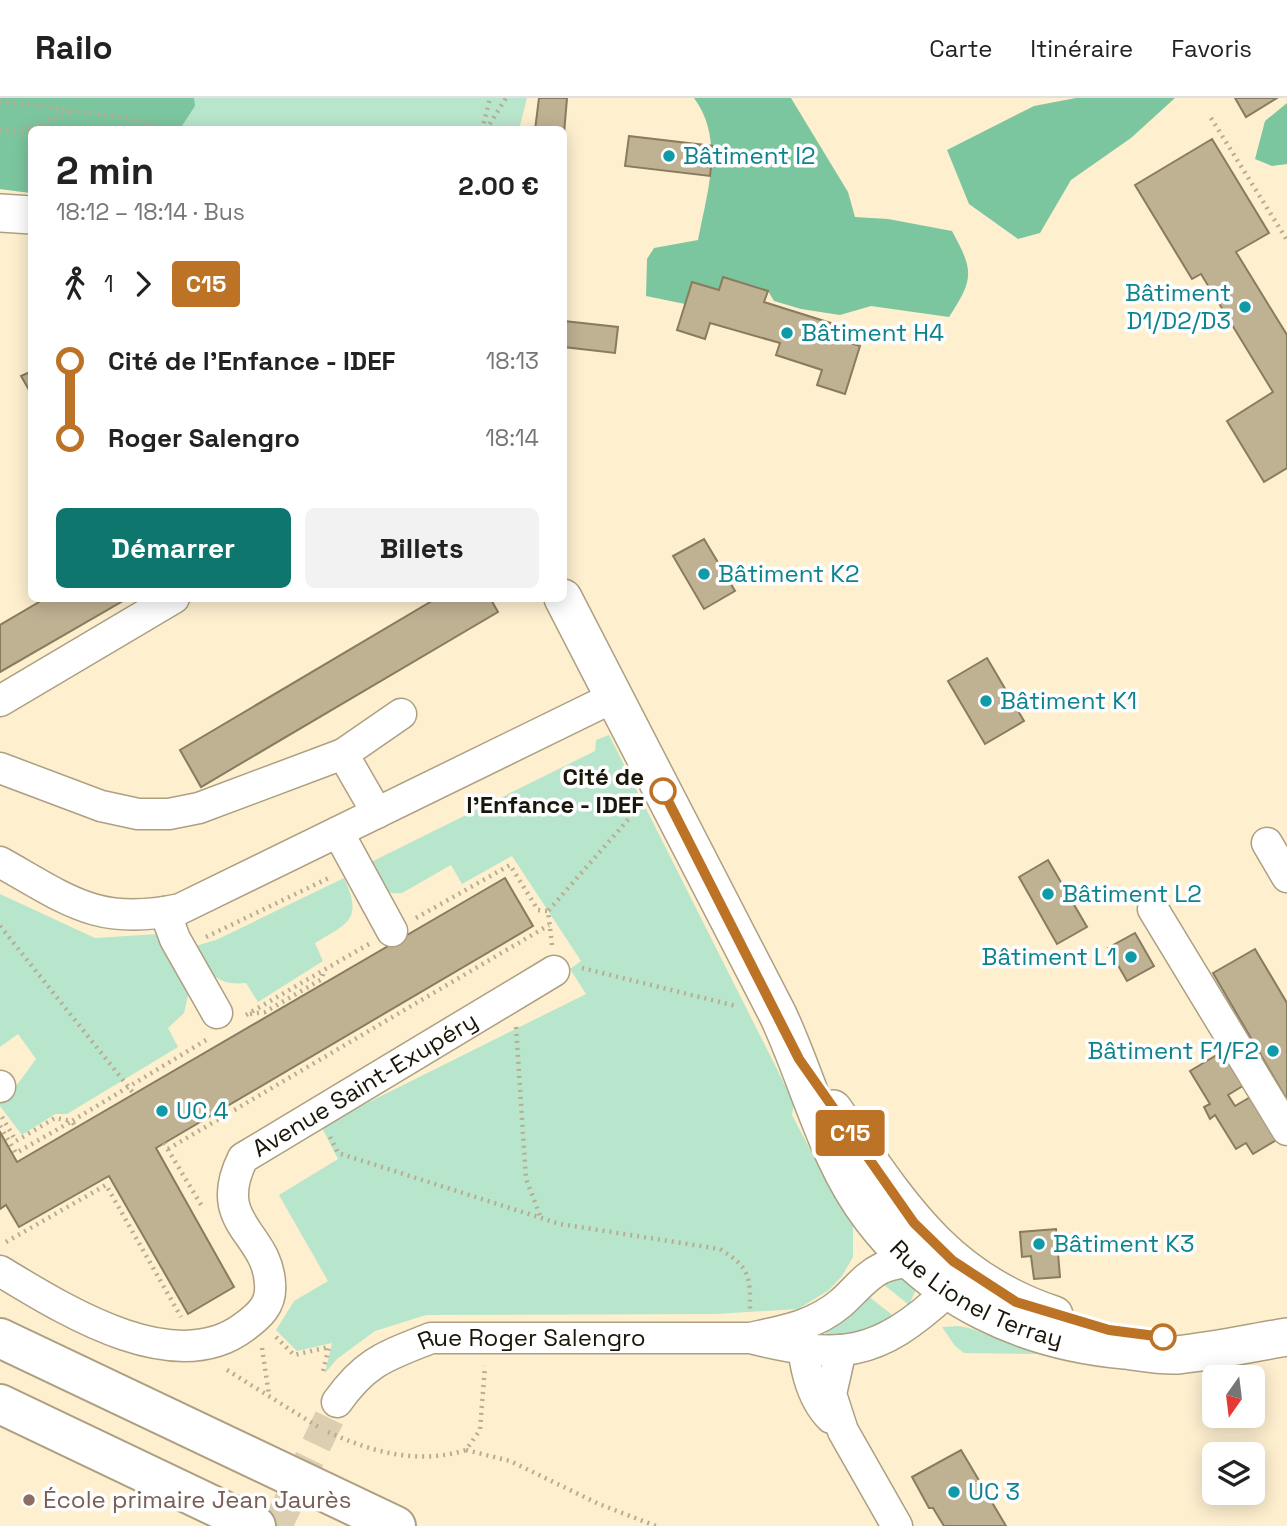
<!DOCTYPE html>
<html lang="fr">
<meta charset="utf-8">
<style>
body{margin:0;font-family:"Space Grotesk",sans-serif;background:#f2f2f2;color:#222;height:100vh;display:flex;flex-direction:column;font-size:26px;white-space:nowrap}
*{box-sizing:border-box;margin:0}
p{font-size:23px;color:#767676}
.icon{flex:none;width:38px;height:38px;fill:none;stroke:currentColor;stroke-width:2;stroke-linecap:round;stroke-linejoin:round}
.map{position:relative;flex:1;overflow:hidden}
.sheet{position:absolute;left:28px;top:28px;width:539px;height:476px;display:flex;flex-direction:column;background:#fff;border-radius:10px;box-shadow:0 4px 18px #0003}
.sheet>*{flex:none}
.badge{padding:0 14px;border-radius:5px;font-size:24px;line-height:46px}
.needle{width:46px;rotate:194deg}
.buttons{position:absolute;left:1202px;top:1267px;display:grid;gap:14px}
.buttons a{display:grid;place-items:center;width:63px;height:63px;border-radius:10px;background:#fff;box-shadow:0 4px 18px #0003;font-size:35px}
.map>.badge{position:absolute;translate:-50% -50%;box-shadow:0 0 0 4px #fff}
.legs{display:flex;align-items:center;gap:10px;height:77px;padding:0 28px;font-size:23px}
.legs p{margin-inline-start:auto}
.headline{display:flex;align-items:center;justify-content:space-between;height:119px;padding:0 28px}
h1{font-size:38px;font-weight:600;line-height:52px}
.action{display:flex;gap:14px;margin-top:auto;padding:14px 28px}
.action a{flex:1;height:80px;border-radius:10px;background:#0f766e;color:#fff;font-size:28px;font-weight:600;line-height:80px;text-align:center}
.action a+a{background:#f2f2f2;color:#222}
ul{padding:0 28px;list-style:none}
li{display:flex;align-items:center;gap:24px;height:77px;font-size:26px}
li i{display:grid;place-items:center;width:10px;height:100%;margin:0 9px;background:currentColor}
li i::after{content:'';width:18px;height:18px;margin:-9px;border:5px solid;border-radius:50%;background:#fff}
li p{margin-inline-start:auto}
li:first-child i{background:linear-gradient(#0000 50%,currentColor 0)}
li:last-child i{background:linear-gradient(currentColor 50%,#0000 0)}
header{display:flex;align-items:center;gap:42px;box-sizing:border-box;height:98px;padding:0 35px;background:#fff;border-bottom:2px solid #e0e0e0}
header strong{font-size:33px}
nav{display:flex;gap:38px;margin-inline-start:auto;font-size:24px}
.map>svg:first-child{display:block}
.green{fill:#b8e6cc}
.forest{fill:#7cc69f}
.building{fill:#bfb293;stroke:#887b5e;stroke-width:2}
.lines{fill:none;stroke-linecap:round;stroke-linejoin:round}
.minor-tunnel{stroke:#dcceb1;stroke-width:30;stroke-dasharray:30 15;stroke-linecap:butt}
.minor-casing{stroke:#ada082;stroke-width:33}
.major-casing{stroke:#ada082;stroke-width:40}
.highway-casing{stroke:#ada082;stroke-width:42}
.path{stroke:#b8ac92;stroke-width:4.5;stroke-dasharray:2 5;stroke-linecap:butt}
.minor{stroke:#fff;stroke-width:30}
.major{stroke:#fff;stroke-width:37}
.highway{stroke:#fff;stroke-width:38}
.line-1-casing{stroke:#fff;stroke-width:16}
.line-1{stroke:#bc7326;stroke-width:10}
.culture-dot{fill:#0f9aa8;stroke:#fefefe;stroke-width:2.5}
.stop-1-dot{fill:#fff;stroke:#bc7326;stroke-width:3.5}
.education-dot{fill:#8d6e63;stroke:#fefefe;stroke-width:2.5}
.labels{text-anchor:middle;stroke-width:7;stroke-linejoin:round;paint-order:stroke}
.culture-label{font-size:24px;fill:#0d838f;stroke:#fefefe;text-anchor:start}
.stop-label{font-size:24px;font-weight:bold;fill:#1b160a;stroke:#fefefe;text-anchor:end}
.street-label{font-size:24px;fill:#1b160a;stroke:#fefefe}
.education-label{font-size:24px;fill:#785e54;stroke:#fefefe;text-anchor:start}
</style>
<header>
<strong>Railo</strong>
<nav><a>Carte</a><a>Itinéraire</a><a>Favoris</a></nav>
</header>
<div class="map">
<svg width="1287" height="1428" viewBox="0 0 1287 1428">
<rect width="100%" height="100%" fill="#feefcf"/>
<path class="green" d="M0,0h527l-8,31 -487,1 -1,63 -31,-4z
M609,637l185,368 -2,12 20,38 8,3 33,65v36l-11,19 -13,14 -31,19 -82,5 -290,1 -51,16 -38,28 -12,14 7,-30 -35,8 -21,-21 18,-29 34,-20 -49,-86 59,-36 -17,-33 265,-132 -16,-25 11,-8 -69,-105 -50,28 -11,-19 -49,28c-21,3 -26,-14 -35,-29l228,-113 1,-11z
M344,780c19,41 5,45 -29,65l8,18 -65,41 -12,-19c-33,3 -35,-12 -54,-36l24,-7z
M0,796l95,44 63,-4 31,57 -5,22 -16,15 10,19 -111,67h-12l-33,21 -22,-29v-5l11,-8 25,-34 -18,-25 -18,13z
M915,1178l4,7 -10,22 -26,-21z
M868,1198l27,21 -35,20 -35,-1 1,-5z
M958,1228l11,2 71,26 -76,-1 -9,-7 -13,-19z"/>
<path class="forest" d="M0,0h194l1,8 -15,23 -148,1 -1,63 -31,-4z
M694,0h97l57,94 7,25 33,2 64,12c22,40 22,48 -3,86l-78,-11 -31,9 -39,-6 -27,-8 -6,-10 -45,-14 -4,13 -27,-8 -7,22 -39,-8 1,-37 7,-11 44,-8c9,-48 27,-100 -4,-142z
M1076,0h99l-44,40 -60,42 -31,53 -22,6 -49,-35 -22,-54 87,-44z
M1287,5v61l-15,2 -17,-7 10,-38z"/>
<path class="building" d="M539,0h28l-3,36v-4h-29z
M1235,0h42l-31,19z
M629,38l84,10 -3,30 -85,-10z
M1212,41l57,94 -33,19 51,83v133l-23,14 -37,-61 46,-29 -72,-118 -9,5 -57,-94z
M723,179l45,14 -4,11 73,23 -4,13 27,8 -15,48 -28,-9 5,-15 -46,-15 4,-12 -70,-20 -5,16 -28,-9 15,-48 27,8z
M564,223l54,6 -3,26 -51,-6z
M32,273v24l-11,-19z
M704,441l31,52 -31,18 -31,-53z
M46,500h82l-128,74v-47z
M437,500h53l8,14 -297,175 -21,-37z
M987,560l37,63 -39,23 -37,-63z
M1048,762l39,67 -30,17 -38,-67z
M505,780l28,48 -377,222 78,139 -46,27 -79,-138 -90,51 -13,-22 -6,4v-77l17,30z
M1135,835l19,33 -27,15 -19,-33z
M1255,851l32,54v97l-74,-127z
M1225,952l21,34 -18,11 7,11 17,-10 26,43 -25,15 -7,-11 -10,6 -21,-34 -5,4 -6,-12 6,-3 -20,-33z
M1056,1131l4,48 -26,2 -3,-23 -9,1 -2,-25z
M961,1352l45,76h-62l-11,-18h-4l-17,-31z"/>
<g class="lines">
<path class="minor-tunnel" d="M277,1428l60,-124"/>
<g class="minor-casing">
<g id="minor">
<path d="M0,603l174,-103"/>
<path d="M343,656l58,-40"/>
<path d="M0,670l101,38 37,8h31l30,-6 144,-54 34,59"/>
<path d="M338,734l54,99"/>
<path d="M1267,745l20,34"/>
<path d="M0,764c68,38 98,65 180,47l436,-213"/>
<path d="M1153,811l134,221"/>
<path d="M165,814l10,27 42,74"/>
<path d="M0,988v1"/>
<path id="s1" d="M0,1173c63,38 174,109 244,56 15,-11 28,-22 26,-43 -2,-52 -60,-60 -27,-126l311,-187"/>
<path d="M801,1233c3,30 8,65 30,87"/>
<path d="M841,1252l-10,44 12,37 54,95"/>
<path id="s2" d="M337,1304c29,-41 49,-46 94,-64h319c32,-7 64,-12 91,-35 14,-12 24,-27 41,-35 22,-9 48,-7 71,-7l-6,31c-71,66 -107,68 -197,46"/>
</g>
</g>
<g class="major-casing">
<g id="major">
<path d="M0,115l32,2"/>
<path id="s3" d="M563,500l215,417c31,66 48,143 93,202 62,82 152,124 254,133 16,2 35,6 52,5 37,-4 74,-12 110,-18"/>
<path d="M833,1011c64,91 108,169 221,206"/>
</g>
</g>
<g class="highway-casing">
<path id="highway" d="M0,1240l396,188
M0,1306l256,122"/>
</g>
<path class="path" d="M0,3l127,17 39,12
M1211,20l76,122
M0,32l32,2
M482,32l8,-32
M486,32l20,-32
M22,33l48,-19
M416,820l94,-53 28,45 10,1
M0,828l134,168
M206,839l125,-60
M552,847l-4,-34 85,-97 -3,-8
M582,870l154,38
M250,916l15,-2 57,-33 2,-9
M246,917l123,-71
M516,929l10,152 15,39
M2,1019l14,24 39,-23 17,3 134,-81
M0,1028l16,27 56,-32 4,7
M330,1039l8,16 222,71 160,25c31,19 30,28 30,62
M164,1045l39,65
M168,1051l381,-224
M6,1144l100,-57 75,132
M276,1239l18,18 35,-8 -6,24
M262,1250l7,47
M227,1272l93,58
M328,1334c44,20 90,33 138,18l14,-20 5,-64
M466,1352l44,11 89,43 57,22"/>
<use href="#minor" class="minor"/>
<use href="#major" class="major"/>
<use href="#highway" class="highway"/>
</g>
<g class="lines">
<g class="line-1-casing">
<path id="line-1" d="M663,693l136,268 115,164 39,38 63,41 93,28 54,7"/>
</g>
<use href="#line-1" class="line-1"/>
</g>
<g class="culture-dot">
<circle cx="669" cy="58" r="7"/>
<circle cx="1245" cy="209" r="7"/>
<circle cx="787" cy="235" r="7"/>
<circle cx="704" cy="476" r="7"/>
<circle cx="986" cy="603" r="7"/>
<circle cx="1048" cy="796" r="7"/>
<circle cx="1131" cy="859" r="7"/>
<circle cx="1273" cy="953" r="7"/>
<circle cx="162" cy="1013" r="7"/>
<circle cx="1039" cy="1146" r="7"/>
<circle cx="954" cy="1394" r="7"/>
</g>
<g class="stop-1-dot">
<circle cx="663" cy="693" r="12"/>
<circle cx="1163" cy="1239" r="12"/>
</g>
<circle class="education-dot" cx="29" cy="1402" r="7"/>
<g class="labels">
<g class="culture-label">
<text x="683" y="66">Bâtiment I2</text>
<text x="1231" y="203" text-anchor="end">Bâtiment<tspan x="1231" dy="28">D1/D2/D3</tspan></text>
<text x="801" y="243">Bâtiment H4</text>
<text x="718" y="484">Bâtiment K2</text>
<text x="1000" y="611">Bâtiment K1</text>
<text x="1062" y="804">Bâtiment L2</text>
<text x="1117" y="867" text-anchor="end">Bâtiment L1</text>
<text x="1259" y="961" text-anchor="end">Bâtiment F1/F2</text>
<text x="176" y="1021">UC 4</text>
<text x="1053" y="1154">Bâtiment K3</text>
<text x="968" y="1402">UC 3</text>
</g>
<g class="stop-label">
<text x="644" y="687">Cité de<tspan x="644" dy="28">l'Enfance - IDEF</tspan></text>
</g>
<g class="street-label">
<text dy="8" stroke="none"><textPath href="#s1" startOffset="597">Avenue Saint-Exupéry</textPath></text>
<text dy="8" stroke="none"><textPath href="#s3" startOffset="826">Rue Lionel Terray</textPath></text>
<text dy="8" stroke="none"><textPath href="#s2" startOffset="217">Rue Roger Salengro</textPath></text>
</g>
<g class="education-label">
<text x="43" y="1410">École primaire Jean Jaurès</text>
</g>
</g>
</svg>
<div class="buttons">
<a><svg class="needle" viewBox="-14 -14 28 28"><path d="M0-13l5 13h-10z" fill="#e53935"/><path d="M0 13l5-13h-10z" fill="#767676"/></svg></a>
<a><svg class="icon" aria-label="layers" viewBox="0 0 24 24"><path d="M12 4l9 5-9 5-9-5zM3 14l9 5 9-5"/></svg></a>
</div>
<b class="badge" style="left:850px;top:1035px;background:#bc7326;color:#fff">C15</b>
<section class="sheet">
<div class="headline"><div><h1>2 min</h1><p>18:12 – 18:14 · Bus</p></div><b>2.00 €</b></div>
<div class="legs"><svg class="icon" aria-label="walk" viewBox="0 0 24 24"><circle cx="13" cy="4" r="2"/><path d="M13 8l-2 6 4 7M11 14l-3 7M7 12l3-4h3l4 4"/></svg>1<svg class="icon" aria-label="forward" viewBox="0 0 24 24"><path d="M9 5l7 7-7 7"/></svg><b class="badge" style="background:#bc7326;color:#fff">C15</b></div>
<ul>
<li><i style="color:#bc7326"></i><b>Cité de l'Enfance - IDEF</b><p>18:13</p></li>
<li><i style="color:#bc7326"></i><b>Roger Salengro</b><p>18:14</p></li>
</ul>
<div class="action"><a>Démarrer</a><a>Billets</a></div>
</section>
</div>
